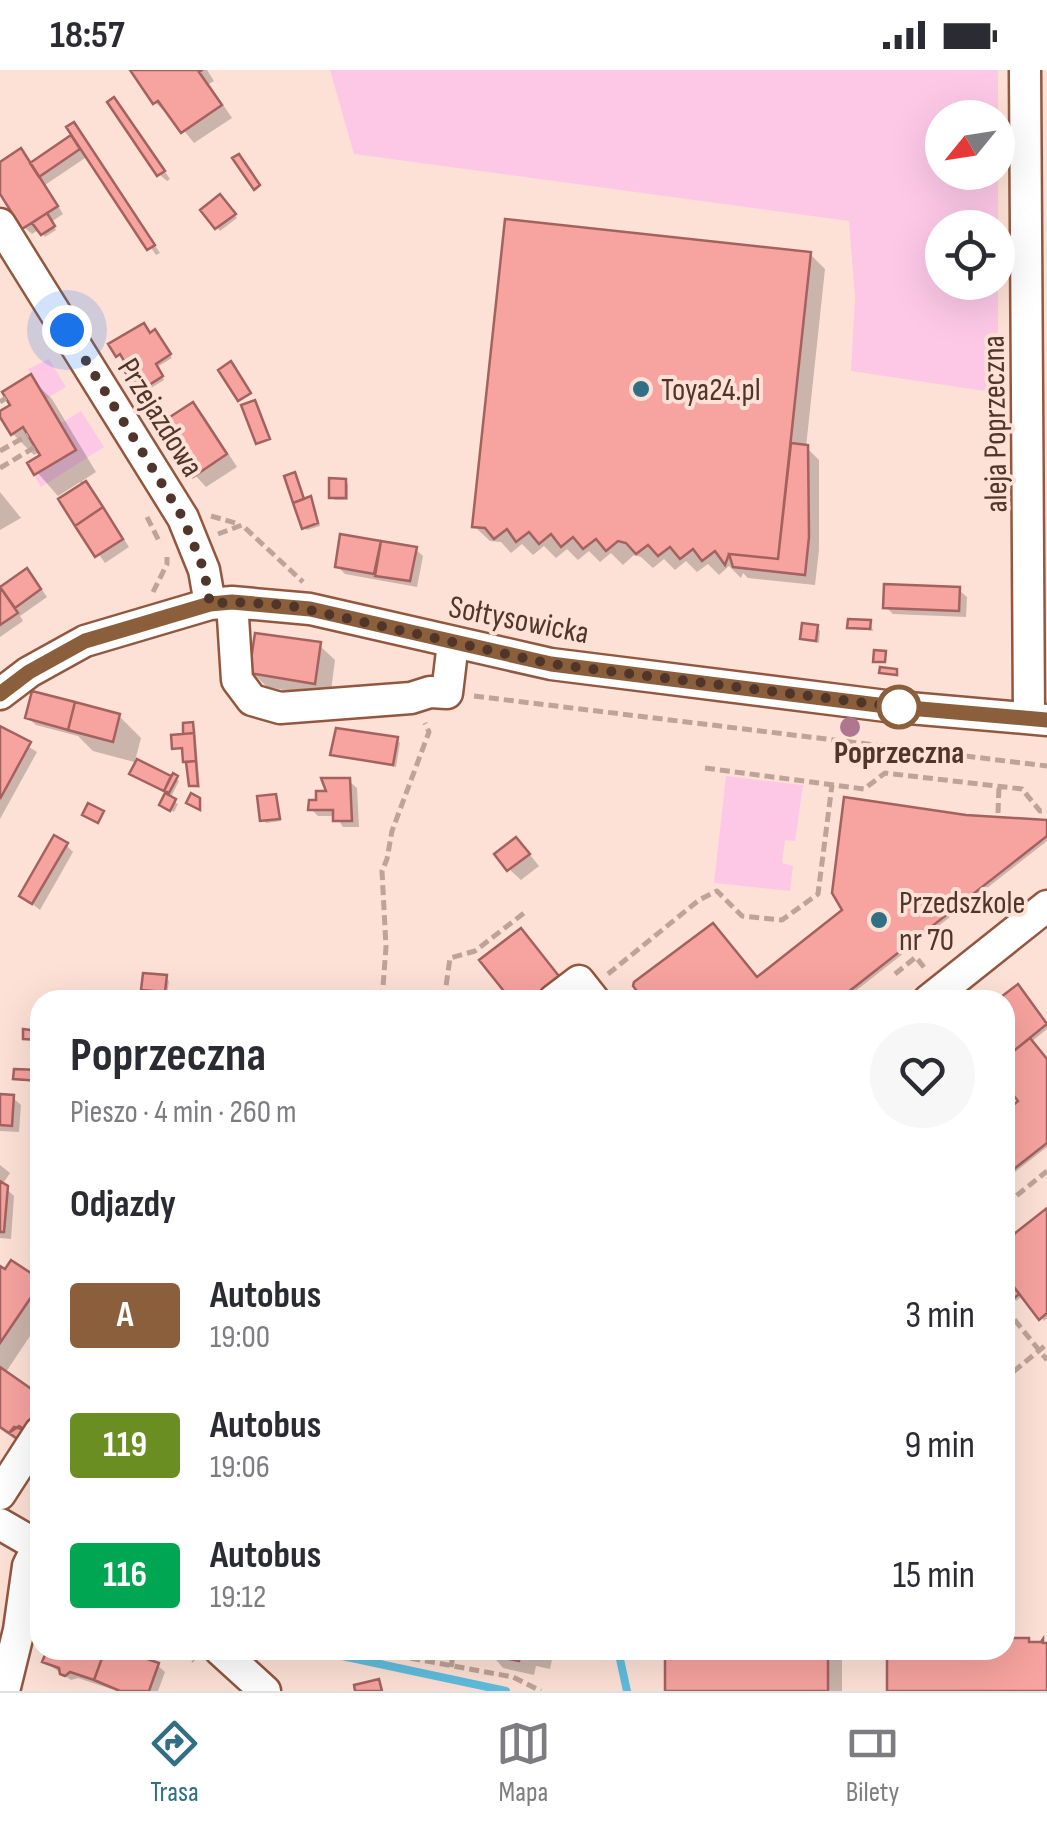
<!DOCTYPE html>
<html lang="pl">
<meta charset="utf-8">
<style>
body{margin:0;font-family:"Sofia Sans Condensed",sans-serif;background:#f7f7f7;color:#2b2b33;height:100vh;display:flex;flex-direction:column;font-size:38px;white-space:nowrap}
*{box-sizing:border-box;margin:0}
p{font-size:32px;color:#7c7c81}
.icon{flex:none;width:55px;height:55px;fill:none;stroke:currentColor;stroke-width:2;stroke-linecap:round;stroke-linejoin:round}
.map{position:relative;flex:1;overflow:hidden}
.panel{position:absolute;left:30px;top:920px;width:985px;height:670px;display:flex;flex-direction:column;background:#fff;border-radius:30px;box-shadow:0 10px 40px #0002}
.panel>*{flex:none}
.badge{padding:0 20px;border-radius:8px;font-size:35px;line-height:65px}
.needle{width:65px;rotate:240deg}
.buttons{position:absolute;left:925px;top:30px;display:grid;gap:20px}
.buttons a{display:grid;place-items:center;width:90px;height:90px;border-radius:50%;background:#fff;box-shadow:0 10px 40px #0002;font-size:50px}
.you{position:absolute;width:50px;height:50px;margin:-25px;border:8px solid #fff;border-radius:50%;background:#1a73e8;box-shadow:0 0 0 15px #1a73e833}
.map>.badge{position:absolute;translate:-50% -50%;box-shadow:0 0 0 5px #fff}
h2{padding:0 40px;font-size:38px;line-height:90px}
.round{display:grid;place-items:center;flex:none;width:105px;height:105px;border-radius:52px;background:#f7f7f7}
.overview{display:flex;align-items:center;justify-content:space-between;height:170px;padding:0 40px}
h1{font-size:48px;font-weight:700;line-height:75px}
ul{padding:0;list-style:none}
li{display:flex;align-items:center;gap:30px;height:130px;padding:0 40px}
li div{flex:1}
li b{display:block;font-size:38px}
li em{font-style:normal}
li .badge{min-width:110px;font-weight:700;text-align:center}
.status{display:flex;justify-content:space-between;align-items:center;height:70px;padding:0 50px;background:#fff;direction:ltr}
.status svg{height:28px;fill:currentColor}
.menu{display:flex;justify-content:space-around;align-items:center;height:140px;border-top:2px solid #e1e1e2;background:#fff;font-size:28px;color:#7c7c81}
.menu a{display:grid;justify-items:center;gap:5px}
.menu .current{color:#306f84}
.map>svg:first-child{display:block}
.green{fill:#fcc8e6;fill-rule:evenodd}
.shadow{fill:#0003}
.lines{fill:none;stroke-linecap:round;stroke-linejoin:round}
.stream{stroke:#5fbede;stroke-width:8}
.building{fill:#f7a39f;stroke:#a4625f;stroke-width:2.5}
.minor-casing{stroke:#92573f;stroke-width:35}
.path{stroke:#bea398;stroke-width:5;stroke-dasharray:10 5;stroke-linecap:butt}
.minor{stroke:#fff;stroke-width:30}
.tree{fill:#af7690}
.line-casing{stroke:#fff;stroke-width:22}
.line{stroke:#8b5e3c;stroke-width:15}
.walk{stroke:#4f352a;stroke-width:10;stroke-dasharray:0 18}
.poi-dot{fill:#306f84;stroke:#fde1d6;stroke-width:4}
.stop-dot{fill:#fff;stroke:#8b5e3c;stroke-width:5}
.labels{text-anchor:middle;stroke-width:8;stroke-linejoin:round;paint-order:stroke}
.poi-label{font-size:32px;fill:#4f352a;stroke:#fde1d6;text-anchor:start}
.street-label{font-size:32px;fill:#4f352a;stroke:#fde1d6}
.stop-label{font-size:32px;font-weight:bold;fill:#4f352a;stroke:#fde1d6}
</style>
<div class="status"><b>18:57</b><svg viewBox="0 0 49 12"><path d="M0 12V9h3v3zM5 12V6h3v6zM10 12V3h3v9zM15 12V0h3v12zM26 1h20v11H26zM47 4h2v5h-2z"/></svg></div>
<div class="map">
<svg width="1047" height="1621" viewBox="0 0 1047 1621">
<rect width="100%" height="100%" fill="#fde1d6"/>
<path class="green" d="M330,0h668v323l-147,-22 4,-73 -6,-77 -495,-67zM942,48h56v54h-56zM942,158h56v54h-56z
M49,289l17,28 -20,12 -18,-30z
M81,341l23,36 -63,40 -7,-12 41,-25 -15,-26z
M726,706l77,9 -8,56 -10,-1 -3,23 11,3 -3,25 -76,-8z"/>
<path class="shadow" d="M133,0h74l7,11 -5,3 23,34 -38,25 -25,-31 -2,2 -12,-12z
M114,30l7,8 49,71 -3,2 -8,-7z
M74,55l86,128 -4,2 -68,-99 -43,29 18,29 -12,8 5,8 -11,7 -5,-8 -8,5 -8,-7 -24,-38v-24h32l42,-29z
M220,127l17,21 -17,13 -16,-21z
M810,184l15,15 -19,178 13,13v90l-4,35 -67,-7 -5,-5 -2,5 -12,-12 -10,9 -11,-11 -11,8 -11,-11 -11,9 -11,-11 -11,9 -12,-11 -7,-2 -11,10 -12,-12 -11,9 -11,-11 -11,9 -11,-11 -11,9 -12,-12 -11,9 -11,-11 -11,9 -10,-11 -11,-1 -16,-15z
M151,265l7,1 14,22 -15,9 7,13 -21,13 -19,-37 -6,-1z
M30,308l22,21 44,73 -14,9 11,10 36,56 -24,16 -44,-63 22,-14 -3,-4 -22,14 -28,-32 13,-8 -2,-5 -7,4 -21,-21v-28z
M193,335l11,11 33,51 -31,20 -11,-12z
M294,405l11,26 5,-2 3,3 7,24 -13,4 -3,-3z
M345,411l3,3v16h-13l-3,-3z
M0,422l21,26 -21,12z
M342,467l73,12 8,7 -6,31 -72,-13 -8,-8z
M34,508l13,19 -27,19 3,5 -23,16v-50z
M959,520l8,7 -1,20 -73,-3 -7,-7z
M870,552l3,9 -23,-4z
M817,558l3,3 -1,12 -16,-5z
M319,575l16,15 -5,38 -63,-11 -15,-15z
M119,646l22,22 -6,23 44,20 -9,18 8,5 -4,8 -11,-7 6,-12 -34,-16 3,-14 -45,-12 -15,-15 -42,-11 -8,-7z
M192,655l3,3 5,60 -9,-3 -6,-35 -11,-2z
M0,659l37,23 -37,67z
M397,670l3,3 -4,24 -63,-13z
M349,711l8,7 2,39h-16l-7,-11h-18l-7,-7z
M276,727l5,24 -15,2 -3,-3z
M966,747l81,5v19l-203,159h-196l109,-20z
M66,775l7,7 -33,58 -18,-14z
M527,781l12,15 -18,14 -12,-11z
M165,908l4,3 -2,13 -23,-5z
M1018,917l29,36v6l-16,13 16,20v85l-42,33v-65l17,-13 -17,-21v-81h-4z
M0,1027l13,1 8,7 -2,27 -19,-1z
M0,1095l10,8 -8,12 12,11 -3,43 -11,-1z
M1047,1141v107l-3,3 -20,-26 -8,6 -11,-14v-43z
M0,1199l40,13v39l-34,51 34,26v46l-14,3 -26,-18z
M49,1580h66l42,15 8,7 -7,19h-41l-39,-13 -7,2 -26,-18z
M405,1580h35l-1,8z
M488,1580h66l-4,19 -14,-3 -2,9 -31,-7z
M668,1580h170l4,5v36h-175z"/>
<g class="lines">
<path class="stream" d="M314,1580l192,41
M618,1580l9,41"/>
</g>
<path class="building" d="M130,0h72l-3,2 23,33 -41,28 -23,-32 -5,3z
M114,27l51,74 -8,5 -50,-74z
M74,52l81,123 -8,5 -81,-123z
M71,65l9,14 -41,28 -9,-14z
M21,78l37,58 -36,23 -22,-35v-32z
M239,84l21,31 -6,5 -22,-32z
M220,124l16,20 -21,15 -15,-19z
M47,143l8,13 -14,9 -9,-12z
M505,149l306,33 -33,307 -49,-5 -4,11 -10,-14 -13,10 -9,-12 -13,10 -10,-12 -12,9 -10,-11 -12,9 -10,-11 -8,-2 -12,10 -10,-12 -13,10 -10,-12 -12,10 -10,-13 -12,10 -10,-12 -13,10 -9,-13 -13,10 -9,-11 -13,-1z
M144,253l6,10 5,-4 16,25 -15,10 7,12 -25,16 -16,-25 4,-3 -6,-10 -4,3 -8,-13z
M231,291l20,32 -13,8 -20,-31z
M31,304l45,76 -42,25 -7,-12 13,-8 -5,-8 -12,-20 -12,8 -11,-18v-6l10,-6 -8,-13z
M255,330l15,39 -14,5 -15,-39z
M193,332l34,52 -34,23 -34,-53z
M791,373l17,2 1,92 -4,38 -72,-8 -4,-13 49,5z
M295,402l9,27 -11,4 -9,-27z
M329,408l17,1v19h-17z
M86,411l17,26 -28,19 -17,-27z
M311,426l7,27 -16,6 -9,-26z
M103,437l20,32 -28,18 -20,-31z
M340,464l41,7 -7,33 -39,-7z
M381,471l36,6 -7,34 -35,-5z
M27,498l14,21 -26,19 -15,-21z
M884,514l76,3 -1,24 -76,-3z
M0,517l18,26 -18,12z
M848,549l23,1 -1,9 -23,-1z
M802,553l16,2 -2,16 -16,-2z
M255,563l66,9 -6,42 -66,-11z
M874,580l12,1 -1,11h-12z
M880,597l17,2v6l-18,-2z
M32,621l43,11 -7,28 -43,-12z
M75,632l45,12 -7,28 -45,-12z
M193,652l1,11 -11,1v-11z
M0,656l31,16 -31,57z
M336,658l62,9 -5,28 -63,-10z
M194,663l2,28 -13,1 -1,-14 -10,1 -1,-14z
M137,689l34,17 -7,15 -35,-17z
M196,691l2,25h-9l-3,-24z
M173,703l5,3 -9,17 -5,-2z
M321,708h29l2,43h-19v-11h-25l1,-10h7v-9h10z
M165,723l11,6 -6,12 -11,-6z
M191,723l9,5v12l-14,-7z
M276,724l4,25 -20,2 -3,-25z
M844,727l122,18 81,5v16l-209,164h-194l-11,-14 1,-4 79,-59 44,54 85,-67 -10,-17z
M88,733l16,8 -6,12 -16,-8z
M54,765l14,8 -36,61 -13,-8z
M516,767l14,17 -23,17 -13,-17z
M521,858l41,52 -25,20h-26l-32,-40z
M143,903l24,2 -2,17 -24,-2z
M1018,914l29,40 -42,34v-58h-8z
M23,959l17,2v9l-17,-1z
M1030,968l17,21v84l-42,33v-64l13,-11 -13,-16v-27z
M14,999l26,1v11l-27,-2z
M0,1024l14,1 -2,31 -12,-1z
M0,1111l8,5 -4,46h-4z
M1047,1138v105l-8,7 -34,-45v-34z
M11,1190l29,19v5l-40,59v-77l5,3z
M1005,1205l14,19 -7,6 -7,-9z
M0,1297l40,28v15l-14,20 -12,-3 -5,6 -9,-6z
M19,1356l7,4 -7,10 -10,-7z
M1005,1568h24v4h12l2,-3v4h4v48h-160v-41h118z
M47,1580h58l-11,30 -24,-8 -5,4 -5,-2 -1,-6 -17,-6z
M105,1580h17l37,13 -10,28h-29l-26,-11z
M485,1580h51l-1,5 -14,-3 -2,9 -34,-7z
M665,1580h163v41h-163z
M379,1609l3,12h-27l-1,-6z"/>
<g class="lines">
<g class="minor-casing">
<path id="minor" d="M1025,0l4,647
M0,154l183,294 21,52 6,34
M232,532l5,78 15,20 28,8 131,-10 19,-6 17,1 6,-50
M0,624l29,-22 56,-31 125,-37 22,-2 78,7 241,55 335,42 161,14
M554,930l25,-19 15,19
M929,930l118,-94
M0,1424l40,-62
M0,1454l40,23
M220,1580l45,41
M4,1621l15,-61 9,-64 10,-20"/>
</g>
<path class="path" d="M0,332l6,-4
M0,381l28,-16
M0,398l35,-21
M211,446l28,8
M147,447l13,26
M218,464l24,-9 61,57
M153,522l14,-28v-7
M474,626l573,70
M705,698l159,21 21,-16 137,16 18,22h7
M998,743l1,-27
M608,904l91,-74 18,-9 25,25 40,4 36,-26 14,-109
M895,904l21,-17 10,13
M382,930l4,-53 -4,-76 5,-12 5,-28 37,-99 -4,-9
M444,930l6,-42 25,-7 49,-38
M1005,1135l42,-34
M1005,1238l42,52
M1005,1389l3,-83 39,-32
M182,1580l12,11
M366,1580l147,27 28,14
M601,1580l2,10
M451,1597l3,-17"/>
<use href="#minor" class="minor"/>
</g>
<circle class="tree" cx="850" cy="657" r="10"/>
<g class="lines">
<g class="line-casing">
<path id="line" d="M0,624l29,-22 56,-31 125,-37 22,-2 78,7 241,55 335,42 161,14"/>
</g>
<use href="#line" class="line"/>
<path class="walk" d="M67,260l116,188 21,52 6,34 22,-2 55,3 264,59 355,44 -7,-1"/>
</g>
<g class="poi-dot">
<circle cx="641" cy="319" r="10"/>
<circle cx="879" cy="850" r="10"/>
</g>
<circle class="stop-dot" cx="899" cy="637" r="20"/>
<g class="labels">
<g class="poi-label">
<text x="661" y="330">Toya24.pl</text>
<text x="899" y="843">Przedszkole<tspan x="899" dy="37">nr 70</tspan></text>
</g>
<g class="street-label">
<text transform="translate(161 347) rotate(58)" y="11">Przejazdowa</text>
<text transform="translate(994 354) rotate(-91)" y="11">aleja Poprzeczna</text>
<text transform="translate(519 549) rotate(11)" y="11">Sołtysowicka</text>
</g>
<g class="stop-label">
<text x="899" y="693">Poprzeczna</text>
</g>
</g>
</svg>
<div class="buttons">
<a><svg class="needle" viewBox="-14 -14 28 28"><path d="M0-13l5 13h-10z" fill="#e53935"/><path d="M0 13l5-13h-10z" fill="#7c7c81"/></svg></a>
<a><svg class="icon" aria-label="locate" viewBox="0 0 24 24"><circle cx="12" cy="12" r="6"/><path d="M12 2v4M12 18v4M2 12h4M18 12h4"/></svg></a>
</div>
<div class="you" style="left:67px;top:260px"></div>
<section class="panel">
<div class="overview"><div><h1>Poprzeczna</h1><p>Pieszo · 4 min · 260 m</p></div><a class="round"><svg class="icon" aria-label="heart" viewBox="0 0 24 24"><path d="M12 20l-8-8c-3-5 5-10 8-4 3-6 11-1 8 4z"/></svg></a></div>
<h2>Odjazdy</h2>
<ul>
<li><span class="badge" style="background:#8b5e3c;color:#fff">A</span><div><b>Autobus</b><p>19:00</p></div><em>3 min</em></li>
<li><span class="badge" style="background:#6b8e23;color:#fff">119</span><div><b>Autobus</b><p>19:06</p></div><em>9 min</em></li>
<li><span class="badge" style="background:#00a651;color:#fff">116</span><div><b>Autobus</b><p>19:12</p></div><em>15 min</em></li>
</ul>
</section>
</div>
<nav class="menu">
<a class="current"><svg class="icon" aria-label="directions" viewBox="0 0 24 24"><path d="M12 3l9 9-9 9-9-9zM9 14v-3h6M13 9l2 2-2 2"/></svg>Trasa</a>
<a><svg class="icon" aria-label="map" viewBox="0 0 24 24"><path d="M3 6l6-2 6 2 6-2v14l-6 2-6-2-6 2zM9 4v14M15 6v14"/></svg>Mapa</a>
<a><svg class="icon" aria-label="tickets" viewBox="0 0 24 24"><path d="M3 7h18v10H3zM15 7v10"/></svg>Bilety</a>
</nav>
